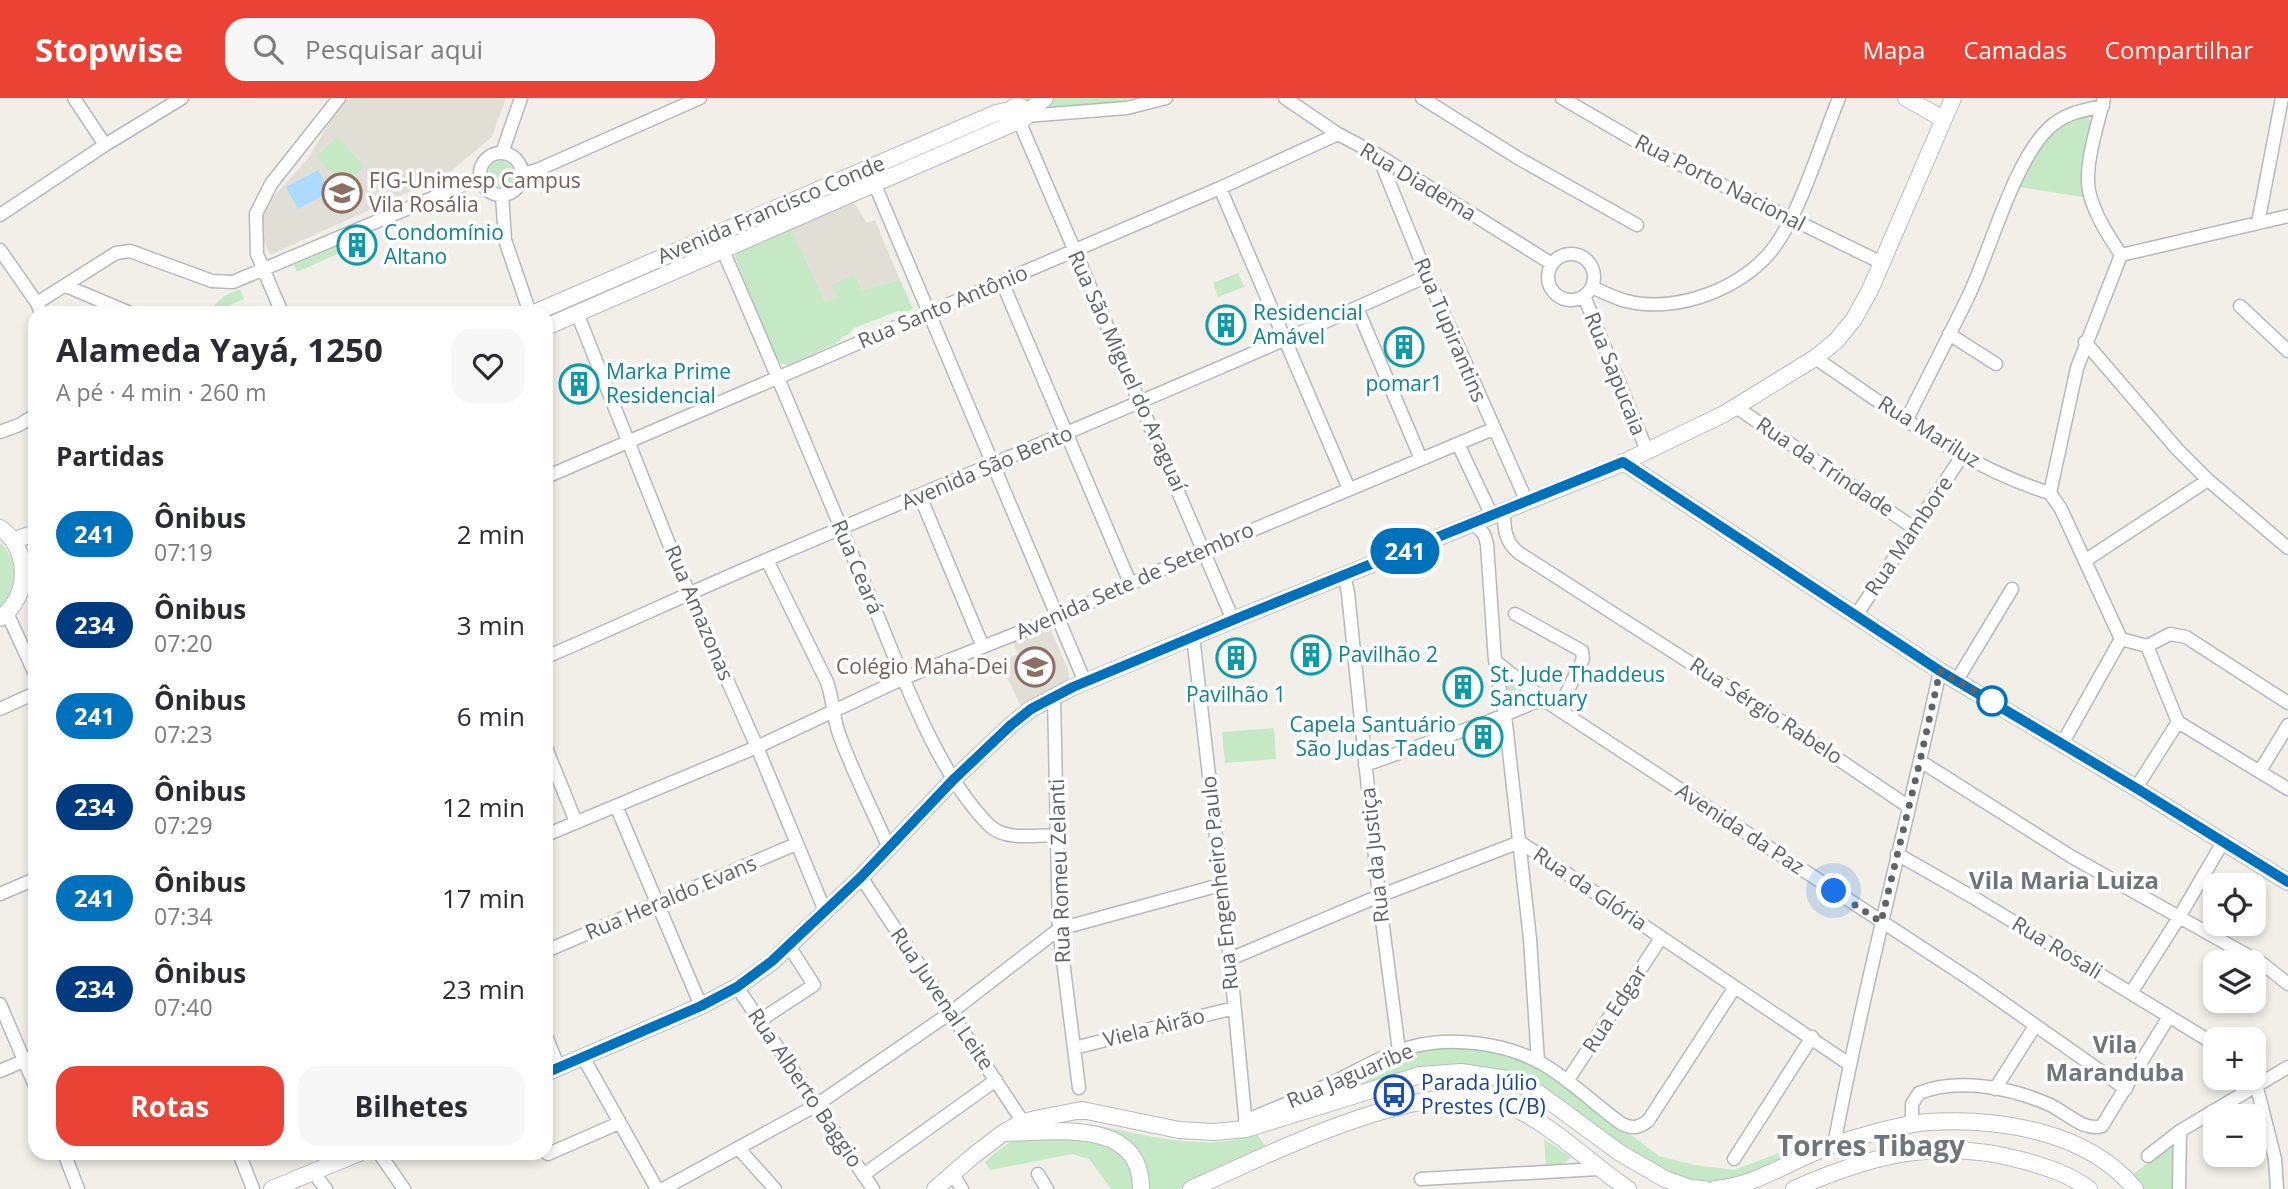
<!DOCTYPE html>
<html lang="pt">
<meta charset="utf-8">
<style>
body{margin:0;font-family:"Open Sans",sans-serif;background:#f7f7f7;color:#2b2b33;height:100vh;display:flex;flex-direction:column;font-size:26px;white-space:nowrap}
*{box-sizing:border-box;margin:0}
p{font-size:23px;color:#7c7c81}
.icon{flex:none;width:38px;height:38px;fill:none;stroke:currentColor;stroke-width:2;stroke-linecap:round;stroke-linejoin:round}
.map{position:relative;flex:1;overflow:hidden}
.drawer{position:absolute;left:28px;top:208px;width:525px;height:854px;display:flex;flex-direction:column;background:#fff;border-radius:21px;box-shadow:0 4px 10px #0003}
.drawer>*{flex:none}
.badge{padding:0 14px;border-radius:23px;font-size:24px;line-height:46px}
.buttons{position:absolute;left:2203px;top:775px;display:grid;gap:14px}
.buttons a{display:grid;place-items:center;width:63px;height:63px;border-radius:14px;background:#fff;box-shadow:0 4px 10px #0003;font-size:35px}
.you{position:absolute;width:35px;height:35px;margin:-18px;border:5px solid #fff;border-radius:50%;background:#1a73e8;box-shadow:0 0 0 10px #1a73e833}
.map>.badge{position:absolute;translate:-50% -50%;box-shadow:0 0 0 4px #fff}
h2{padding:0 28px;font-size:26px;line-height:63px}
.round{display:grid;place-items:center;flex:none;width:74px;height:74px;border-radius:21px;background:#f7f7f7}
.summary{display:flex;align-items:center;justify-content:space-between;height:119px;padding:0 28px}
h1{font-size:33px;font-weight:700;line-height:52px}
.primary-button{display:flex;gap:14px;margin-top:auto;padding:14px 28px}
.primary-button a{flex:1;height:80px;border-radius:21px;background:#ea4335;color:#fff;font-size:28px;font-weight:700;line-height:80px;text-align:center}
.primary-button a+a{background:#f7f7f7;color:#2b2b33}
ul{padding:0;list-style:none}
li{display:flex;align-items:center;gap:21px;height:91px;padding:0 28px}
li div{flex:1}
li b{display:block;font-size:26px}
li em{font-style:normal}
li .badge{min-width:77px;font-weight:700;text-align:center}
header{display:flex;align-items:center;gap:42px;box-sizing:border-box;height:98px;padding:0 35px;background:#ea4335;color:#fff}
header strong{font-size:33px}
nav{display:flex;gap:38px;margin-inline-start:auto;font-size:24px}
.search{width:490px;height:63px;background:#f7f7f7;display:flex;align-items:center;gap:18px;box-sizing:border-box;padding:0 24px;border-radius:21px;color:#7c7c81;font-size:26px}
.map>svg:first-child{display:block}
.education{fill:#e1ded6}
.green{fill:#c5e8c5}
.water{fill:#aadaff}
.lines{fill:none;stroke-linecap:round;stroke-linejoin:round}
.street-casing{stroke:#b5b8bc;stroke-width:15}
.secondary-casing{stroke:#b6babf;stroke-width:18}
.street{stroke:#fff;stroke-width:12}
.secondary{stroke:#fff;stroke-width:16}
.line-casing{stroke:#fff;stroke-width:16}
.line{stroke:#0072bc;stroke-width:10}
.walk{stroke:#5f6368;stroke-width:7;stroke-dasharray:0 12.6}
.stop-dot{fill:#fff;stroke:#0072bc;stroke-width:3.5}
.labels{text-anchor:middle;stroke-width:7;stroke-linejoin:round;paint-order:stroke}
.education-label{font-size:21px;fill:#785e54;stroke:#fff;text-anchor:start}
.street-label{font-size:21px;fill:#5f6368;stroke:#fff}
.culture-label{font-size:21px;fill:#0d838f;stroke:#fff;text-anchor:start}
.transit-label{font-size:21px;fill:#164399;stroke:#fff;text-anchor:start}
.quarter-label{font-size:24px;font-weight:bold;fill:#70757a;stroke:#fff}
.district-label{font-size:28px;font-weight:bold;fill:#70757a;stroke:#fff}
</style>
<header>
<strong>Stopwise</strong>
<div class="search"><svg class="icon" aria-label="search" viewBox="0 0 24 24"><circle cx="10" cy="10" r="6"/><path d="M15 15l6 6"/></svg>Pesquisar aqui</div>
<nav><a>Mapa</a><a>Camadas</a><a>Compartilhar</a></nav>
</header>
<div class="map">
<svg width="2288" height="1091" viewBox="0 0 2288 1091">
<rect width="100%" height="100%" fill="#f1efe8"/>
<path class="education" d="M344,0h162l-14,39 -46,38 -176,80 -9,-20 -1,-24 47,-51z
M846,106h9l12,19 8,-3 25,60 -38,10 -2,-3 -35,15 -35,-74z
M1049,528l20,46 -1,9 -47,26 -21,-45 18,-8 -5,-12z"/>
<path class="green" d="M1020,0h106l2,5 -97,11 -11,-10z
M2087,17l5,8 -11,51 2,23 -64,-10c15,-30 32,-65 68,-72z
M338,39l26,30 -21,18 -27,-29z
M488 76a13 13 0 1 1 26 0a13 13 0 1 1-26 0Z
M790,129l35,75 12,-6 -5,-11 22,-10 8,15 38,-10 13,29 -7,3 -8,-1 -44,17 -5,6 -8,4 -2,4 -50,23 -8,-1 -6,-8 -40,-99 1,-6z
M347,144l6,5 -56,25 -3,-7z
M1238,175l6,14 -26,10 -5,-14z
M240,191l4,10 -31,14h-7l18,-17z
M0,445c10,6 17,29 15,41 -2,7 -11,17 -15,24z
M1512,586l22,10 -2,4 -23,8 -5,-16 2,-5z
M1274,630l2,31 -51,4 -3,-31z
M1443,950l46,1 33,10 27,14 110,83 35,9 40,5 56,-21 9,8 -91,31 -43,-11 -127,-87 -77,-19 -191,46 140,-65z
M1095,1027c46,9 117,29 161,8l10,14 -87,42h-68l-22,-30 -17,-5 -82,16 -5,-8c35,-34 64,-34 110,-37z
M1544,1041l27,18c-5,9 -16,7 -25,8z
M2177,1043l-3,48h-33l-9,-14z"/>
<path class="water" d="M318,72l12,22 -32,17 -12,-22z"/>
<g class="lines">
<g class="street-casing">
<path id="street" d="M74,0l31,47
M1285,0l53,36 40,21 174,109
M1422,0l96,60 119,67
M1562,0l91,53 229,112
M2104,0c-6,26 -20,67 -15,93 5,23 19,44 32,64
M1026,18l101,-8 39,-10
M1020,25l213,497
M480 76a21 21 0 1 1 42 0a21 21 0 1 1-42 0Z
M502,55l19,-55
M1378,57l49,121 100,226
M522,76l15,-4 163,-72
M875,87l210,497
M1220,90l129,301
M502,97l3,45 25,73
M0,117l105,-70 77,-47
M2258,125l24,-125
M720,146c52,117 100,235 150,353 30,71 65,175 120,229 16,15 47,9 67,9
M0,152l37,53 4,10
M1548 179a23 23 0 1 1 46 0a23 23 0 1 1-46 0Z
M2121,157l-44,113 -27,125 11,16 60,130
M2121,157l167,-39
M1002,184l129,303
M66,188l64,27
M1592,189c11,5 23,11 34,14 51,13 119,-13 149,-55 27,-38 46,-104 64,-148
M1584,198l63,155
M37,205l79,-50 14,-2 82,30 21,1 247,-104
M2240,208l48,45
M1357,210l64,151
M282,215l-25,-59 -1,-40 15,-30 68,-86
M577,215l112,281 68,153 68,164
M1949,236l47,30
M2085,244l92,107 31,31 80,68
M1815,260c75,50 148,109 235,135
M1736,309l178,121
M1907,321c21,-42 42,-83 62,-124 22,-47 45,-134 80,-167 16,-15 34,-18 54,-22
M0,334l19,-7 16,-10
M1458,346l34,72
M546,379l674,-289 118,-54
M920,398l63,151
M1504,413c0,18 1,31 15,42l279,179 111,75
M1474,426l10,10 3,10 8,117 52,41 424,278 155,109
M767,462l60,122c6,17 6,33 11,49 14,40 34,78 51,117
M2086,462l122,-80
M1344,477l4,18 31,303 20,155
M7,515l28,61
M1515,516l67,37 1,8 -24,50
M1855,519l107,-161
M1193,538l37,323 16,167
M2121,541l26,7 23,-12 16,3 102,66
M2147,548l31,76 110,67
M546,559c73,-31 145,-65 218,-96 221,-95 444,-185 663,-285
M1957,582l55,-91
M1499,588l6,29 25,224 8,123
M1054,598l5,233 20,159
M0,611l35,-16
M2062,646l59,-105
M546,650l30,74
M1920,663l152,96 191,107 25,20
M1365,667l125,-44 45,-19h12
M2260,673l28,-46
M2136,690l42,-66
M616,708l85,200
M546,737l211,-88 147,-69 154,-61 147,-67 288,-121
M1520,744l329,222
M1897,756l79,45 240,146
M861,779l162,245
M0,796l35,-15
M546,853l250,-107
M1230,861l149,-63 141,-54
M737,889l136,202
M2131,895l47,-74 45,-77
M0,906l35,82
M759,923l55,-36 -25,-39
M546,938l13,32
M1074,950l160,-40
M583,959l74,132
M0,973l35,-15
M1568,982l93,-142
M2255,982l20,79 2,30
M1995,991l40,-63
M1245,1023c25,-11 50,-20 74,-32 30,-13 60,-33 92,-42 41,-11 94,-4 130,16 30,17 53,41 81,61 11,5 16,4 26,-3l87,-134
M1912,1026v-20l7,-11c39,-16 92,-5 129,11 17,7 35,28 54,22l66,-108
M1834,1047c30,-159 72,-316 106,-474
M739,1051l36,40
M64,1055l14,36
M239,1055l14,36
M379,1055l25,36
M548,1056l71,-31
M2148,1058l32,-25 108,-64
M1734,1061l78,-122
M313,1074l13,17
M952,1075l10,16
M1038,1076l9,15
M863,1077l133,-95
M1421,1081l177,-10
M663,1091l152,-83 135,-93 109,-84 161,-44
M2179,1091l1,-58"/>
</g>
<g class="secondary-casing">
<path id="secondary" d="M1906,0l37,21
M1026,15l19,-15
M534,215l462,-200 14,-3 6,-4c6,0 10,4 10,10l-6,7h-6l-468,204
M1623,364l317,209 196,117 152,94
M0,430c30,20 31,69 0,90
M15,442l20,-7
M546,975l155,-67 36,-19 35,-25 89,-85 92,-97 58,-55 20,-16 42,-22 160,-67 385,-155 106,-51 91,-56 21,-17 18,-22 16,-29 83,-192
M1006,1035c49,-1 136,-15 135,56
M272,1091l87,-36
M935,1091l38,-33 30,-23 20,-11 22,-5 37,-7 97,20 35,2 32,-3 174,-54 41,-3 46,7 30,13 83,61 45,26 26,9 13,1
M1191,1091c75,-33 236,-116 314,-85 46,19 82,57 123,85
M1715,1091c41,-3 76,-29 115,-43 26,-9 71,-22 98,-24 71,-4 160,9 207,67
M1794,1091c79,-35 146,-52 231,-28 24,7 44,13 64,28"/>
</g>
<use href="#street" class="street"/>
<use href="#secondary" class="secondary"/>
</g>
<g class="lines">
<g class="line-casing">
<path id="line" d="M546,975l155,-67 36,-19 35,-26 89,-84 92,-97 58,-55 20,-16 42,-22 160,-67 390,-158 317,209 196,117 152,94"/>
</g>
<use href="#line" class="line"/>
<path class="walk" d="M1834,793l47,31 39,-161 20,-90 56,33 -4,-3"/>
</g>
<defs>
<g id="university-ring" transform="scale(2.0125)"><circle r="9.5" fill="#fff" stroke="#8d6e63" stroke-width="1.5"/><path d="M0-5L7-2L0 1L-7-2ZM-4 1L0 2.5L4 1V4Q0 6-4 4Z" fill="#8d6e63"/></g>
<g id="building-ring" transform="scale(2.0125)"><circle r="9.5" fill="#fff" stroke="#0f9aa8" stroke-width="1.5"/><path d="M-4-6H4V6H1V3H-1V6H-4ZM-2.5-4.3h1.7v1.8h-1.7ZM.8-4.3h1.7v1.8H.8ZM-2.5-1h1.7V.8h-1.7ZM.8-1h1.7V.8H.8Z" fill="#0f9aa8"/></g>
<g id="school-ring" transform="scale(2.0125)"><circle r="9.5" fill="#fff" stroke="#8d6e63" stroke-width="1.5"/><path d="M0-5L7-2L0 1L-7-2ZM-4 1L0 2.5L4 1V4Q0 6-4 4Z" fill="#8d6e63"/></g>
<g id="bus-ring" transform="scale(2.0125)"><circle r="9.5" fill="#fff" stroke="#1a4fb4" stroke-width="1.5"/><path d="M-5-6H5V4H4V6H2V4H-2V6H-4V4H-5ZM-3.5-4V0h7V-4ZM-3.5 1.2v1.5H-2V1.2ZM2 1.2v1.5H3.5V1.2Z" fill="#1a4fb4"/></g>
</defs>
<g fill-rule="evenodd">
<use href="#university-ring" x="342" y="95"/>
<use href="#building-ring" x="357" y="147"/>
<use href="#building-ring" x="1226" y="227"/>
<use href="#building-ring" x="1404" y="249"/>
<use href="#building-ring" x="579" y="286"/>
<use href="#building-ring" x="1311" y="557"/>
<use href="#building-ring" x="1236" y="560"/>
<use href="#school-ring" x="1035" y="569"/>
<use href="#building-ring" x="1463" y="589"/>
<use href="#building-ring" x="1483" y="639"/>
<use href="#bus-ring" x="1394" y="997"/>
</g>
<circle class="stop-dot" cx="1992" cy="603" r="14"/>
<g class="labels">
<g class="education-label">
<text x="369" y="90">FIG-Unimesp Campus<tspan x="369" dy="24">Vila Rosália</tspan></text>
<text x="1008" y="576" text-anchor="end">Colégio Maha-Dei</text>
</g>
<g class="street-label">
<text transform="translate(1418 84) rotate(31)" y="7">Rua Diadema</text>
<text transform="translate(1720 85) rotate(27)" y="7">Rua Porto Nacional</text>
<text transform="translate(771 112) rotate(-23)" y="7">Avenida Francisco Conde</text>
<text transform="translate(943 209) rotate(-23)" y="7">Rua Santo Antônio</text>
<text transform="translate(1450 232) rotate(67)" y="7">Rua Tupirantins</text>
<text transform="translate(1127 273) rotate(66)" y="7">Rua São Miguel do Araguaí</text>
<text transform="translate(1615 276) rotate(68)" y="7">Rua Sapucaia</text>
<text transform="translate(1929 334) rotate(32)" y="7">Rua Mariluz</text>
<text transform="translate(1825 369) rotate(34)" y="7">Rua da Trindade</text>
<text transform="translate(987 370) rotate(-23)" y="7">Avenida São Bento</text>
<text transform="translate(1909 438) rotate(-56)" y="7">Rua Mambore</text>
<text transform="translate(857 469) rotate(67)" y="7">Rua Ceará</text>
<text transform="translate(1135 483) rotate(-24)" y="7">Avenida Sete de Setembro</text>
<text transform="translate(699 515) rotate(67)" y="7">Rua Amazonas</text>
<text transform="translate(1766 613) rotate(33)" y="7">Rua Sérgio Rabelo</text>
<text transform="translate(1740 731) rotate(33)" y="7">Avenida da Paz</text>
<text transform="translate(1375 757) rotate(-96)" y="7">Rua da Justiça</text>
<text transform="translate(1060 773) rotate(-92)" y="7">Rua Romeu Zelanti</text>
<text transform="translate(1220 785) rotate(-96)" y="7">Rua Engenheiro Paulo</text>
<text transform="translate(1590 791) rotate(34)" y="7">Rua da Glória</text>
<text transform="translate(671 800) rotate(-23)" y="7">Rua Heraldo Evans</text>
<text transform="translate(2057 850) rotate(31)" y="7">Rua Rosali</text>
<text transform="translate(942 901) rotate(56)" y="7">Rua Juvenal Leite</text>
<text transform="translate(1615 911) rotate(-57)" y="7">Rua Edgar</text>
<text transform="translate(1154 930) rotate(-14)" y="7">Viela Airão</text>
<text transform="translate(1350 978) rotate(-23)" y="7">Rua Jaguaribe</text>
<text transform="translate(805 990) rotate(56)" y="7">Rua Alberto Baggio</text>
</g>
<g class="culture-label">
<text x="384" y="142">Condomínio<tspan x="384" dy="24">Altano</tspan></text>
<text x="1253" y="222">Residencial<tspan x="1253" dy="24">Amável</tspan></text>
<text x="606" y="281">Marka Prime<tspan x="606" dy="24">Residencial</tspan></text>
<text x="1404" y="293" text-anchor="middle">pomar1</text>
<text x="1338" y="564">Pavilhão 2</text>
<text x="1490" y="584">St. Jude Thaddeus<tspan x="1490" dy="24">Sanctuary</tspan></text>
<text x="1236" y="604" text-anchor="middle">Pavilhão 1</text>
<text x="1456" y="634" text-anchor="end">Capela Santuário<tspan x="1456" dy="24">São Judas Tadeu</tspan></text>
</g>
<g class="transit-label">
<text x="1421" y="992">Parada Júlio<tspan x="1421" dy="24">Prestes (C/B)</tspan></text>
</g>
<g class="quarter-label">
<text x="2064" y="791">Vila Maria Luiza</text>
<text x="2115" y="955">Vila<tspan x="2115" dy="28">Maranduba</tspan></text>
</g>
<g class="district-label">
<text x="1871" y="1058">Torres Tibagy</text>
</g>
</g>
</svg>
<div class="buttons">
<a><svg class="icon" aria-label="locate" viewBox="0 0 24 24"><circle cx="12" cy="12" r="6"/><path d="M12 2v4M12 18v4M2 12h4M18 12h4"/></svg></a>
<a><svg class="icon" aria-label="layers" viewBox="0 0 24 24"><path d="M12 4l9 5-9 5-9-5zM3 14l9 5 9-5"/></svg></a>
<a>+</a>
<a>−</a>
</div>
<div class="you" style="left:1834px;top:793px"></div>
<b class="badge" style="left:1405px;top:453px;background:#0072bc;color:#fff">241</b>
<section class="drawer">
<div class="summary"><div><h1>Alameda Yayá, 1250</h1><p>A pé · 4 min · 260 m</p></div><a class="round"><svg class="icon" aria-label="heart" viewBox="0 0 24 24"><path d="M12 20l-8-8c-3-5 5-10 8-4 3-6 11-1 8 4z"/></svg></a></div>
<h2>Partidas</h2>
<ul>
<li><span class="badge" style="background:#0072bc;color:#fff">241</span><div><b>Ônibus</b><p>07:19</p></div><em>2 min</em></li>
<li><span class="badge" style="background:#003b80;color:#fff">234</span><div><b>Ônibus</b><p>07:20</p></div><em>3 min</em></li>
<li><span class="badge" style="background:#0072bc;color:#fff">241</span><div><b>Ônibus</b><p>07:23</p></div><em>6 min</em></li>
<li><span class="badge" style="background:#003b80;color:#fff">234</span><div><b>Ônibus</b><p>07:29</p></div><em>12 min</em></li>
<li><span class="badge" style="background:#0072bc;color:#fff">241</span><div><b>Ônibus</b><p>07:34</p></div><em>17 min</em></li>
<li><span class="badge" style="background:#003b80;color:#fff">234</span><div><b>Ônibus</b><p>07:40</p></div><em>23 min</em></li>
</ul>
<div class="primary-button"><a>Rotas</a><a>Bilhetes</a></div>
</section>
</div>
